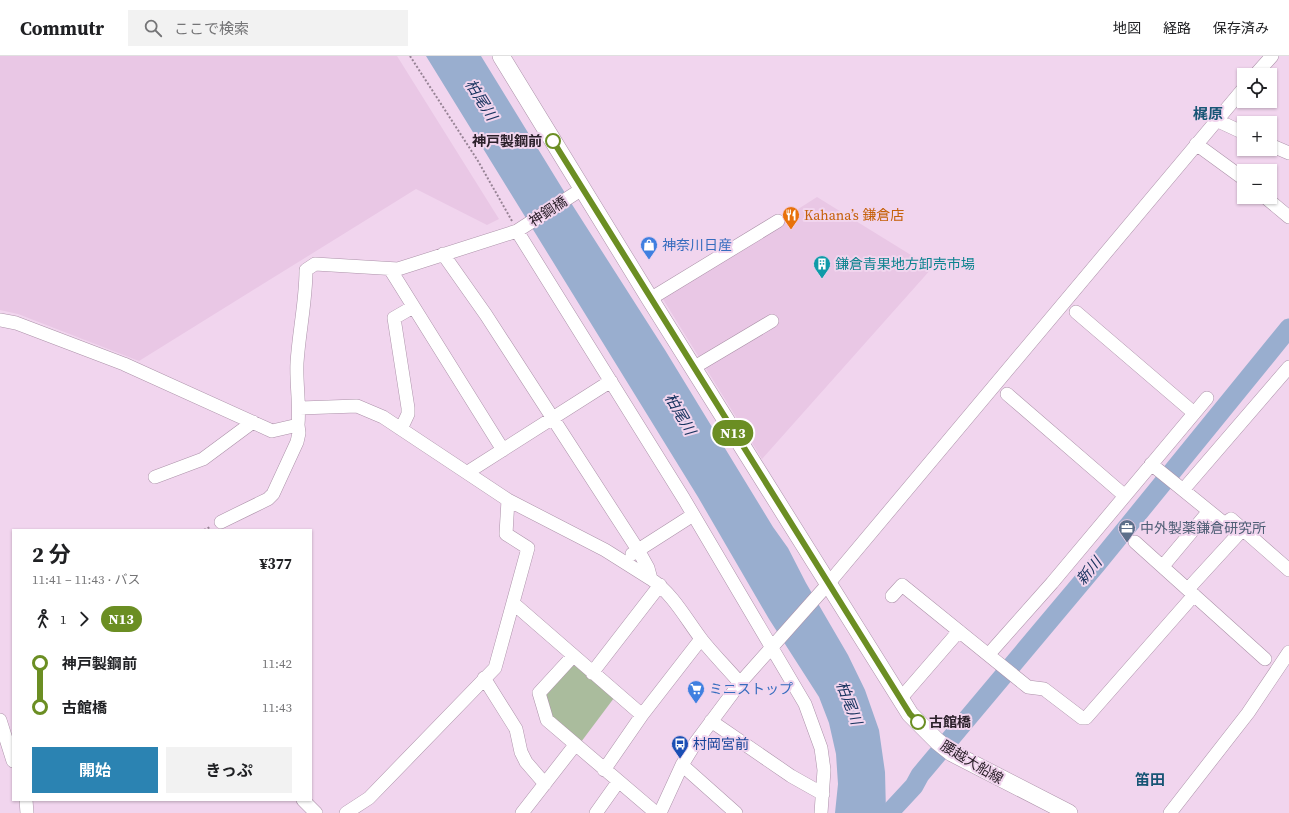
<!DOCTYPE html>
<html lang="ja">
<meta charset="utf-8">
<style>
body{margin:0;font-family:"Source Serif 4","Noto Sans JP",serif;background:#f2f2f2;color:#202124;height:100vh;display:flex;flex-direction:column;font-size:15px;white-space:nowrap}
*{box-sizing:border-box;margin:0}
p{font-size:13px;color:#757577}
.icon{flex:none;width:22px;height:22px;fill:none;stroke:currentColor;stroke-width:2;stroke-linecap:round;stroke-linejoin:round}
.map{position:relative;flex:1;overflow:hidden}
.sheet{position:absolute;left:12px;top:473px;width:300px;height:272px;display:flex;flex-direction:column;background:#fff;border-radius:0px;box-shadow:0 1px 3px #0004}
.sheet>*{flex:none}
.badge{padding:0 8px;border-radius:13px;font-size:14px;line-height:26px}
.controls{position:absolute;left:1237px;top:12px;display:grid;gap:8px}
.controls a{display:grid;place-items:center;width:40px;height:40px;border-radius:0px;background:#fff;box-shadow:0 1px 3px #0004;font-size:20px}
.map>.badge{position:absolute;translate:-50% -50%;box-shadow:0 0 0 2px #fff}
.legs{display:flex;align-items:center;gap:6px;height:44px;padding:0 20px;font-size:13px}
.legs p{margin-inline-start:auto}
.headline{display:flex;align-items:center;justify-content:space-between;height:68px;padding:0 20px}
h1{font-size:22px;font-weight:700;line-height:30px}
.cta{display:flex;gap:8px;margin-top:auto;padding:8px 20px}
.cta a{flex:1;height:46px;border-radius:0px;background:#2b83b2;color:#fff;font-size:16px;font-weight:700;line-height:46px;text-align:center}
.cta a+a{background:#f2f2f2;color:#202124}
ul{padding:0 20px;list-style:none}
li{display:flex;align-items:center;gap:14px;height:44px;font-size:15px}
li i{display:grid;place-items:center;width:6px;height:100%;margin:0 5px;background:currentColor}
li i::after{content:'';width:10px;height:10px;margin:-5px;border:3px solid;border-radius:50%;background:#fff}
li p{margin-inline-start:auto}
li:first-child i{background:linear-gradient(#0000 50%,currentColor 0)}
li:last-child i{background:linear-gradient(currentColor 50%,#0000 0)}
header{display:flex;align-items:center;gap:24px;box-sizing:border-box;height:56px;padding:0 20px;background:#fff;border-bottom:1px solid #e0e0e0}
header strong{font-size:19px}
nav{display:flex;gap:22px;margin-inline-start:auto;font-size:14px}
.search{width:280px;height:36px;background:#f2f2f2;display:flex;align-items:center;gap:10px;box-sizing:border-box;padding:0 14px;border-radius:0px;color:#757577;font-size:15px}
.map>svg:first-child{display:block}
.built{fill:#e9c7e5}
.green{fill:#aabc9d}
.water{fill:#99aecf}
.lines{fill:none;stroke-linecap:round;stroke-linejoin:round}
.river{stroke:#99aecf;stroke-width:19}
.minor-casing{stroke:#ac92a9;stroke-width:14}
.major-casing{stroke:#ac92a9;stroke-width:18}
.path{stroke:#978395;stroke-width:2;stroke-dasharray:2 2;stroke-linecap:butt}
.minor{stroke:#fff;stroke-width:13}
.major{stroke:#fff;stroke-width:17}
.line-1-casing{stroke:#fff;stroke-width:9}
.line-1{stroke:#6b8e23;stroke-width:6}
.stop-1-dot{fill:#fff;stroke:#6b8e23;stroke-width:2}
.labels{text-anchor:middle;stroke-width:4;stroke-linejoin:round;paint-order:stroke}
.stop-label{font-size:14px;font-weight:bold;fill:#2b202a;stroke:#f1d5ee;text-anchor:end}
.street-label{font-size:14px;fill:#2b202a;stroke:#f1d5ee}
.food-label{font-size:14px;fill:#c56008;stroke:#f1d5ee;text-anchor:start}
.shop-label{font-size:14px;fill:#366cbe;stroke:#f1d5ee;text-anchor:start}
.culture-label{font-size:14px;fill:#0d838f;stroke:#f1d5ee;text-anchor:start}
.service-label{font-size:14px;fill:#4e5e75;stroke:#f1d5ee;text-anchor:start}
.transit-label{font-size:14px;fill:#164399;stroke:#f1d5ee;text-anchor:start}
.water-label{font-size:15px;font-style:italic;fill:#1a3560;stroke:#f1d5ee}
.neighbourhood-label{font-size:15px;font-weight:bold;fill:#185575;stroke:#f1d5ee}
</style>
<header>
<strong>Commutr</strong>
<div class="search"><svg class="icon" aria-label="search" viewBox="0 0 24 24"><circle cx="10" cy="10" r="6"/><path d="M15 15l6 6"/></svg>ここで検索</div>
<nav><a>地図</a><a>経路</a><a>保存済み</a></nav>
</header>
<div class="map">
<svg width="1289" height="757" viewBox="0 0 1289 757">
<rect width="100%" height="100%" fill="#f1d5ee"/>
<path class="built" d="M0,0h397l102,163 -12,6 -71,-36 -277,172 -121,-47 -18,-4z
M817,141l115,71 -170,191 -101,-163z"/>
<path class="green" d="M573,608l41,34 -33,44 -29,-25 -7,-22z"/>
<path class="water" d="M426,0h55l92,150 92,144 108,177 15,21 18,35 42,72 17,35 14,40 6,42 1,41h-51l3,-29 -2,-30 -7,-31 -10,-26 -50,-78 -71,-122z"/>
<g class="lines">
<path class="river" d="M889,757l25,-27 6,-11 177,-211 192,-236"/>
<g class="minor-casing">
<path id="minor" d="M1255,19l17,-19
M1216,64l28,13
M1196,88l48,35
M1270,89l19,8
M1265,141l24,20
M517,175l167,268 121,205 16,44 3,22 -3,43
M443,198l43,61 152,235 10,18 3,11c22,15 35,40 51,61 12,15 26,29 38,43
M390,213l113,181
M650,243l128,-78
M1076,256l118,101
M0,264l16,3 108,41 148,67 26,-6c2,-21 -2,-41 -1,-62 2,-32 9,-62 9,-93l9,-6 83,5 119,-38 65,-42
M693,312l79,-47
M1007,338l118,102
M300,352l57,-2 26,11 125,83 97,50 46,29
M401,373l7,-15v-6l-14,-90 19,-11
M1151,408l74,60 6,-5 58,51
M468,416l143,-91
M155,421l48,-18 50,-37
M1183,434l106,-123
M221,466l47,-23 5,-5 24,-52 2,-9 -1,-8
M1135,486l130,117
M632,498l61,-39
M1163,510l46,-55
M1188,533l55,-60
M892,540l10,-11 126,102 16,2 38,29h4l108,-123
M513,547l129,112
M989,598l63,-71 155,-185
M573,600l-34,37 8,27 109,93
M592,617l68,-88
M484,622l32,51 5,23 5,10 19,22
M901,642l58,-67
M0,664l13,41
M711,665l80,55 32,18
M682,709l54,48
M604,714l38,-55 59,-76
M26,744l1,13
M303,744l13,13
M346,757l23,-15 126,-130 33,-120 -22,-14 2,-34
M522,757l53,-68
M596,757l22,-31
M660,757l22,-48 14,-23 44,-59 88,-99 416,-496
M1170,757l78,-100 41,-61"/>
</g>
<g class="major-casing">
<path id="major" d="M501,0l149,243 260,415 27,27 15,12 117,60"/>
</g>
<path class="path" d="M410,0l68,105 34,60
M204,474l6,-3"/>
<use href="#minor" class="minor"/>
<use href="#major" class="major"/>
</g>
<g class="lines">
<g class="line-1-casing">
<path id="line-1" d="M553,85l357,573 8,8"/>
</g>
<use href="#line-1" class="line-1"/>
</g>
<defs>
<g id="restaurant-pin" transform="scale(0.9)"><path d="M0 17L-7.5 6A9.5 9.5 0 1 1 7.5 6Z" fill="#e8710a" stroke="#f1d5ee"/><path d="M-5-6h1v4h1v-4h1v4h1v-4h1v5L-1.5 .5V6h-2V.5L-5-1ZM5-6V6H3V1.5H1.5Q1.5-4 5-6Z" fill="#fff"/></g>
<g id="shop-pin" transform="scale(0.9)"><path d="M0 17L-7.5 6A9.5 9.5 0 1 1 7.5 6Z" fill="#3f7fe0" stroke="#f1d5ee"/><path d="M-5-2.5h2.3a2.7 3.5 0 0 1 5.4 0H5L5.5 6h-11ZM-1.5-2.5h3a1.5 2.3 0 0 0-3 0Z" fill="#fff"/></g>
<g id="building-pin" transform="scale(0.9)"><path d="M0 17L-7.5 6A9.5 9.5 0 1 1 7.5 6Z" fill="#0f9aa8" stroke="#f1d5ee"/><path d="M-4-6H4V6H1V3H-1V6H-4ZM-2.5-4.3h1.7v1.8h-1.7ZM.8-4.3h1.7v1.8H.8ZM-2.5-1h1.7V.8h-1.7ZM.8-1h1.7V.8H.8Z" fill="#fff"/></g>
<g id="office-pin" transform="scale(0.9)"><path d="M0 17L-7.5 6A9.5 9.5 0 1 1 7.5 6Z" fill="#5c6f8a" stroke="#f1d5ee"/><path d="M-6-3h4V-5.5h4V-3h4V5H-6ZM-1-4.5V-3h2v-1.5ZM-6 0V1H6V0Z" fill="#fff"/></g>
<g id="supermarket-pin" transform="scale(0.9)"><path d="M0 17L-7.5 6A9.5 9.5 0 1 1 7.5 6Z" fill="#3f7fe0" stroke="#f1d5ee"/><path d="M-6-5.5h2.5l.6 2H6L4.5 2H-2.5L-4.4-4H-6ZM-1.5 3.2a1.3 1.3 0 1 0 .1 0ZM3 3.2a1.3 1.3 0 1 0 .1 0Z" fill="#fff"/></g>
<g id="bus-pin" transform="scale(0.9)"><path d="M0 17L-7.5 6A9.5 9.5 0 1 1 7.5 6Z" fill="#1a4fb4" stroke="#f1d5ee"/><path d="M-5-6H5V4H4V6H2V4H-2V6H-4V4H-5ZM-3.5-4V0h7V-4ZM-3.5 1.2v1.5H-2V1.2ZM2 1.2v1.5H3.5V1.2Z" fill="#fff"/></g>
</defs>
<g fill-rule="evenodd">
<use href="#restaurant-pin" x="791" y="159"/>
<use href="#shop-pin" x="649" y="189"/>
<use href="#building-pin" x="822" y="208"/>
<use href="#office-pin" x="1127" y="472"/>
<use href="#supermarket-pin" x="696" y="633"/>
<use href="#bus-pin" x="680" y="688"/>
</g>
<g class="stop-1-dot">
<circle cx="553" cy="85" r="7"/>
<circle cx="918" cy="666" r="7"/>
</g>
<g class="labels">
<g class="stop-label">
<text x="542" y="90">神戸製鋼前</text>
<text x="929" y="671" text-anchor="start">古館橋</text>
</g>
<g class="street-label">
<text transform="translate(548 155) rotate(-33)" y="5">神鋼橋</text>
<text transform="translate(972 706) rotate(31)" y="5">腰越大船線</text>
</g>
<g class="food-label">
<text x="804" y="164">Kahana’s 鎌倉店</text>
</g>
<g class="shop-label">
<text x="662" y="194">神奈川日産</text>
<text x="709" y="638">ミニストップ</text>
</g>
<g class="culture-label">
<text x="835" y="213">鎌倉青果地方卸売市場</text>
</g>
<g class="service-label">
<text x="1140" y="477">中外製薬鎌倉研究所</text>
</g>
<g class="transit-label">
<text x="693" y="693">村岡宮前</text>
</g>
<g class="water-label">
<text transform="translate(481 44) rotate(58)" y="5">柏尾川</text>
<text transform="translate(680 358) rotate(60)" y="5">柏尾川</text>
<text transform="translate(1089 515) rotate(-50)" y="5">新川</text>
<text transform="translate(849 647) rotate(69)" y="5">柏尾川</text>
</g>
<g class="neighbourhood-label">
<text x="1208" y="63">梶原</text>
<text x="1150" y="729">笛田</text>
</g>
</g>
</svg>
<div class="controls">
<a><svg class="icon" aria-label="locate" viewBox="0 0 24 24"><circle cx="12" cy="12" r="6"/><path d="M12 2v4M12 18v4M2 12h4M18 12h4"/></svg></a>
<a>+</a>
<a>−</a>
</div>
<b class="badge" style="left:733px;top:377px;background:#6b8e23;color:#fff">N13</b>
<section class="sheet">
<div class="headline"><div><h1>2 分</h1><p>11:41 – 11:43 · バス</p></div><b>¥377</b></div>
<div class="legs"><svg class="icon" aria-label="walk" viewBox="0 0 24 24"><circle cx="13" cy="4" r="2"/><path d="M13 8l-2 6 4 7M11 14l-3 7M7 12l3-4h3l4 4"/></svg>1<svg class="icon" aria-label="forward" viewBox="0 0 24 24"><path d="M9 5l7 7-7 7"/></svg><b class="badge" style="background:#6b8e23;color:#fff">N13</b></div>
<ul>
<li><i style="color:#6b8e23"></i><b>神戸製鋼前</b><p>11:42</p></li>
<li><i style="color:#6b8e23"></i><b>古館橋</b><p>11:43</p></li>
</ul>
<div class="cta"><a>開始</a><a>きっぷ</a></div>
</section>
</div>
